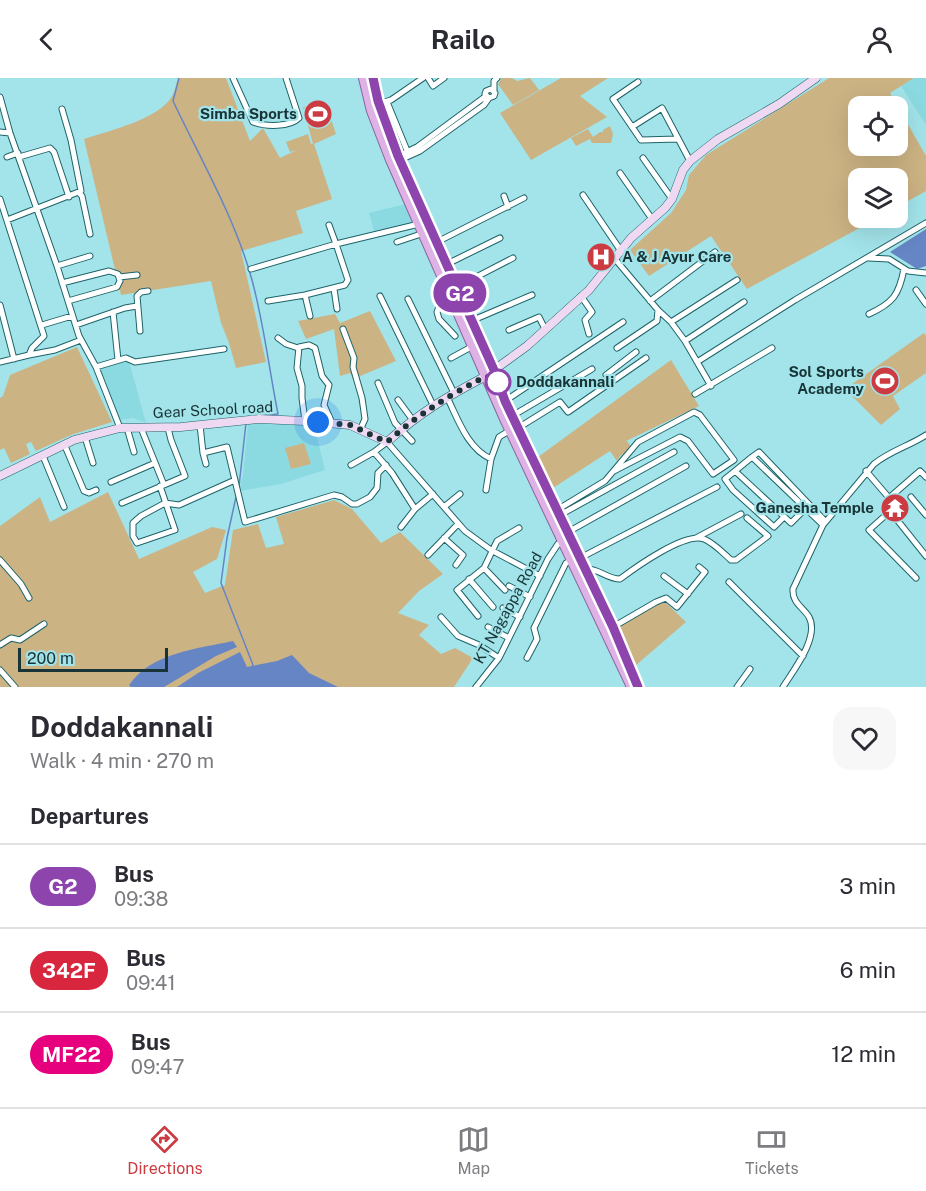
<!DOCTYPE html>
<meta charset="utf-8">
<style>
body{margin:0;font-family:"Public Sans",sans-serif;background:#f7f7f7;color:#2b2b33;height:100vh;display:flex;flex-direction:column;font-size:22px;white-space:nowrap}
*{box-sizing:border-box;margin:0}
p{font-size:20px;color:#7c7c81}
.icon{flex:none;width:33px;height:33px;fill:none;stroke:currentColor;stroke-width:2;stroke-linecap:round;stroke-linejoin:round}
.map{position:relative;height:609px;overflow:hidden}
.drawer{display:flex;flex-direction:column;background:#fff;flex:1}
.drawer>*{flex:none}
.badge{padding:0 12px;border-radius:20px;font-size:21px;line-height:39px}
.controls{position:absolute;left:848px;top:18px;display:grid;gap:12px}
.controls a{display:grid;place-items:center;width:60px;height:60px;border-radius:12px;background:#fff;box-shadow:0 6px 24px #0002;font-size:30px}
.scale{position:absolute;left:18px;bottom:15px;width:150px;box-sizing:border-box;padding-left:6px;border:3px solid #193436;border-top:0;font-size:16px;line-height:21px;white-space:nowrap;color:#193436;-webkit-text-stroke:4px #a2e4ea;paint-order:stroke}
.you{position:absolute;width:30px;height:30px;margin:-15px;border:4px solid #fff;border-radius:50%;background:#1a73e8;box-shadow:0 0 0 9px #1a73e833}
.map>.badge{position:absolute;translate:-50% -50%;box-shadow:0 0 0 3px #fff}
h2{padding:0 30px;font-size:22px;line-height:54px}
.round{display:grid;place-items:center;flex:none;width:63px;height:63px;border-radius:18px;background:#f7f7f7}
.head{display:flex;align-items:center;justify-content:space-between;height:102px;padding:0 30px}
h1{font-size:28px;font-weight:700;line-height:45px}
ul{padding:0;list-style:none}
li{display:flex;align-items:center;gap:18px;height:84px;padding:0 30px;border-top:2px solid #e1e1e2}
li div{flex:1}
li b{display:block;font-size:22px}
li em{font-style:normal}
li .badge{min-width:66px;font-weight:700;text-align:center}
header{display:flex;justify-content:space-between;align-items:center;height:78px;padding:0 30px;background:#fff;font-size:27px;font-weight:700}
.tabs{display:flex;justify-content:space-around;align-items:center;height:84px;border-top:2px solid #e1e1e2;background:#fff;font-size:16px;color:#7c7c81}
.tabs a{display:grid;justify-items:center;gap:3px}
.tabs .selected{color:#cb3b41}
.map>svg:first-child{display:block}
.built{fill:#8cdae1}
.green{fill:#ccb384;fill-rule:evenodd}
.water{fill:#6585c4}
.lines{fill:none;stroke-linecap:round;stroke-linejoin:round}
.stream{stroke:#6585c4;stroke-width:1.5}
.street-casing{stroke:#1e6368;stroke-width:7}
.secondary-casing{stroke:#1e6368;stroke-width:9}
.primary-casing{stroke:#8b649b;stroke-width:10}
.street{stroke:#fff;stroke-width:5}
.secondary{stroke:#eed8f2;stroke-width:8}
.primary{stroke:#deb2e4;stroke-width:8}
.line-casing{stroke:#fff;stroke-width:14}
.line{stroke:#8e44ad;stroke-width:9}
.walk{stroke:#193436;stroke-width:6;stroke-dasharray:0 10.8}
.stop-dot{fill:#fff;stroke:#8e44ad;stroke-width:3}
.labels{text-anchor:middle;stroke-width:4.5;stroke-linejoin:round;paint-order:stroke}
.poi-label{font-size:15px;font-weight:bold;fill:#193436;stroke:#a2e4ea;text-anchor:end}
.stop-label{font-size:15px;font-weight:bold;fill:#193436;stroke:#a2e4ea;text-anchor:start}
.street-label{font-size:15px;fill:#193436;stroke:#a2e4ea}
</style>
<header><svg class="icon" aria-label="back" viewBox="0 0 24 24"><path d="M15 5l-7 7 7 7"/></svg>Railo<svg class="icon" aria-label="person" viewBox="0 0 24 24"><circle cx="12" cy="8" r="4"/><path d="M4 21q1-7 8-7t8 7"/></svg></header>
<div class="map">
<svg width="926" height="609" viewBox="0 0 926 609">
<rect width="100%" height="100%" fill="#a2e4ea"/>
<path class="built" d="M914,0h12v47l-25,-39z
M406,126l8,20 -39,10 -6,-21z
M127,282l2,1 17,62 -13,-5 -13,2 -21,-51z
M248,346l66,1 11,45 -44,14 -42,7 4,-16z"/>
<path class="green" d="M178,0h48l24,63 13,-13 17,30 17,-8 -7,2 -4,-10 22,-8 3,10h2l-10,-37 22,-6 11,33 -22,10 18,55 -36,12 7,22 -62,18 25,111 -30,6 -7,-25 -8,-20 -10,-42 -90,14 -37,-156c24,-8 76,-20 88,-43 3,-5 4,-12 6,-18z
M502,0h10l5,3 13,-3 9,12 -26,15 -15,-21z
M561,0h47l-28,18 27,21 -76,43 -31,-47z
M829,0h85l-24,15 36,63v35l-29,16v-29h-39v40h20l-131,71 -36,-53 -62,40 -19,-26 41,-37 15,-23 3,-15 17,-20zM858,28h39v40h-39z
M610,48l3,8 -2,9h-19l-2,-4 -14,7 -5,-8 17,-9 5,8 7,-5h3v-2z
M370,233l26,50 -43,18 -3,-6 -10,3 -6,-47 -28,10 -8,-18 37,-7 5,9z
M924,255l2,3v37l-33,23 7,13 -19,16 -36,-36z
M77,269l35,75 -41,13 -35,16 -5,-9 -5,2 4,10 -19,9 -7,-15 -4,2v-52l3,-2 7,-21z
M671,282l28,46 -75,36 3,-1 5,7 -12,8 -3,5 -7,-10 -57,37 -15,-31z
M304,365l7,21 -20,5 -6,-21z
M108,414l31,67 73,-32 14,3 -9,29 -24,13 12,21 20,-8 8,-55 25,-6 8,24 18,-4 -8,-27 58,-17 18,9 29,34 19,-11 43,42 -24,17 -21,22 31,12 -10,10 22,19 14,-6 18,10 -19,29h-454v-161l40,-29 10,25z
M664,523l22,21 -51,44 -18,-38z"/>
<path class="water" d="M926,151v37l-9,3 -27,-17z
M233,563l4,6 -21,9 -52,31h-33l-2,-2c23,-33 69,-36 104,-44z
M240,574l7,15 30,-6 15,-6 17,18 29,14h-161l21,-14z"/>
<g class="lines">
<path class="stream" d="M179,0l-6,23c27,57 62,117 79,179 12,44 17,89 26,134l-20,2
M239,408l7,-63
M236,419l-9,41 -6,45 32,82 -2,3"/>
<g class="street-casing">
<path id="street" d="M233,0l20,44c13,5 37,5 46,-4l-13,-40
M428,0l5,8 11,-8
M638,4l-25,17 28,41 37,-1
M494,12v-9l3,-3
M0,19l10,36 47,133 22,70 17,31 24,61
M384,24l7,-2 32,-22
M387,24l21,51
M632,49l30,-19 28,53
M0,54l10,1
M398,78l19,-9 69,-51
M7,79l11,-4
M19,79l31,-9 4,4 15,45
M643,80l29,41
M400,82l20,-9 64,-46 5,-7 5,-2 1,-3 -4,-4 -5,2 -1,3 4,4
M620,95l32,46
M79,115l3,3 8,38
M583,117l38,56
M504,118l4,11
M0,121l44,137 -12,12 -3,7 -29,7
M7,142l74,-29 -10,-51 -9,-31
M397,164l27,-9
M437,164l87,-44
M869,180l20,1 19,12 18,2
M615,181l43,51 13,12 14,19 26,45
M447,186l53,-26
M57,188l33,-10
M251,191l85,-25 -7,-19
M119,199l18,-2
M62,205l47,-12 9,3 2,7 -3,6 -49,14
M457,209l56,-29
M334,211l3,20
M916,212l10,14
M305,217l5,21
M380,218l53,109
M451,218l-12,11 -2,5 2,7 16,17
M581,218l11,16 -7,8 4,14
M408,221l46,94
M268,223l37,-6 40,-10 3,-5 -12,-36 83,-20
M650,223l65,-49
M0,227l14,54
M113,234l5,48
M869,236c24,-11 30,-19 35,-45
M471,243l61,-26
M671,244l66,-42
M42,247l30,-9
M76,247l49,-17 12,-2
M343,251l11,29 -1,9 9,31 3,21 -4,9
M509,252l30,-13 6,12
M140,253l-3,-35 4,-4 7,-1
M278,260l8,6 12,4
M685,263l59,-39
M617,270l40,-27 1,-11
M29,277l26,-5 26,-10
M451,280l22,-12
M697,284l98,-62 131,-77
M96,289l30,-9 9,4 89,-13
M378,305l17,40 17,18
M611,305l-5,-8 30,-23
M695,316l77,-46
M447,319c11,22 20,51 44,62
M398,322l14,19
M505,323l118,-79
M512,338l80,-47
M305,343l-3,-23v-12l-5,-18 2,-21 10,-2 6,3 7,28 7,9 -5,20 8,18
M200,347l3,28 24,-6 18,75 89,-27 8,2 10,7h5l13,-7 7,-9 1,-15 8,-8
M127,350l7,24
M141,350l23,57
M518,350l42,-26 8,10 78,-54
M85,359l8,26
M65,368l19,45 5,2 7,-3
M203,375l3,11
M43,378l21,51
M752,379l7,-5 66,69
M351,387l23,-13
M735,393l-10,8 8,11 41,37 10,-10
M866,393l30,35 -27,24 47,48
M111,404l44,-19
M160,408l15,44 -38,13 -4,-7v-13l8,-7 24,-13
M486,412l5,-31 8,-22 10,-6
M911,419l15,18
M889,420l31,-27 6,6
M122,425l63,-27 -14,-36 -3,-12
M165,425l14,2 56,-25
M444,429l16,-13
M806,430l-15,15 -56,-52 17,-14 71,68
M415,431l18,-15
M557,432l48,-29 33,-39 56,-30 6,3 34,45 -21,14 -25,-33 -8,-4 -66,34
M890,433l36,45
M560,437l114,-63
M401,449l14,-18 -23,-36 -18,-21 13,-10 78,89 26,19 49,26
M568,454l118,-66
M444,460l19,17 -7,10
M696,460l45,-24
M428,477l30,-31
M580,480l137,-71
M0,482l21,24 8,14
M484,490l21,22
M586,491c12,-1 21,10 34,10 16,-12 65,-47 84,-40 10,4 19,14 27,21h5l32,-24 -21,-18
M664,498l24,18
M469,501l24,28
M729,504l74,74
M509,508l21,11
M503,530l17,9
M478,538l-21,-26 27,-22 13,-27 22,-13
M441,539l17,19 21,9 20,13
M488,549l21,11
M613,549l43,-25 10,-4 11,9 28,-35 -6,-5
M0,567l11,-7 9,2 24,-16
M527,580l10,-19 -3,-11 32,-65 5,-2
M0,592l15,17
M476,609l23,-29 49,-99 10,-15 4,-2
M737,609l13,-18
M783,609c10,-16 37,-50 26,-70 -6,-10 -17,-14 -16,-28l30,-64 51,-61c16,-13 35,-18 52,-29"/>
</g>
<g class="secondary-casing">
<path id="secondary" d="M494,292l33,-24 62,-56 42,-52 34,-30 7,-9 11,-29 7,-9 28,-22 61,-35 37,-26
M0,398l74,-36 46,-12 61,-1 78,-8 46,2 45,4 37,17c32,-29 61,-46 99,-66"/>
</g>
<g class="primary-casing">
<path id="primary" d="M363,0l8,33 19,49 114,259 127,268
M373,0l5,23 20,55 96,214 11,31 108,226 25,60"/>
</g>
<use href="#street" class="street"/>
<use href="#secondary" class="secondary"/>
<use href="#primary" class="primary"/>
</g>
<g class="lines">
<g class="line-casing">
<path id="line" d="M373,0l5,23 20,55 96,214 11,31 108,226 25,60"/>
</g>
<use href="#line" class="line"/>
<path class="walk" d="M318,344l32,3 37,17c33,-29 60,-45 99,-66l12,6"/>
</g>
<defs>
<g id="stadium-disc" transform="scale(1.5)"><circle r="9.5" fill="#cb3b41" stroke="#a2e4ea"/><path d="M0-5a6.5 5 0 1 0 0 10a6.5 5 0 1 0 0-10ZM-3.5-1.8h7v3.6h-7Z" fill="#fff"/></g>
<g id="hospital-disc" transform="scale(1.5)"><circle r="9.5" fill="#cb3b41" stroke="#a2e4ea"/><path d="M-5-5h3v3.5h4V-5h3V5h-3V1.5h-4V5h-3Z" fill="#fff"/></g>
<g id="temple-disc" transform="scale(1.5)"><circle r="9.5" fill="#cb3b41" stroke="#a2e4ea"/><path d="M0-6L5-2H3V0L6.5 2.5H4V6H1.5V3h-3V6H-4V2.5H-6.5L-3 0V-2H-5Z" fill="#fff"/></g>
</defs>
<g fill-rule="evenodd">
<use href="#stadium-disc" x="318" y="36"/>
<use href="#hospital-disc" x="601" y="179"/>
<use href="#stadium-disc" x="885" y="303"/>
<use href="#temple-disc" x="895" y="430"/>
</g>
<circle class="stop-dot" cx="498" cy="304" r="12"/>
<g class="labels">
<g class="poi-label">
<text x="297" y="41">Simba Sports</text>
<text x="622" y="184" text-anchor="start">A &amp; J Ayur Care</text>
<text x="864" y="299">Sol Sports<tspan x="864" dy="17">Academy</tspan></text>
<text x="874" y="435">Ganesha Temple</text>
</g>
<g class="stop-label">
<text x="516" y="309">Doddakannali</text>
</g>
<g class="street-label">
<text transform="translate(213 332) rotate(-3)" y="5">Gear School road</text>
<text transform="translate(508 530) rotate(-61)" y="5">KT Nagappa Road</text>
</g>
</g>
</svg>
<div class="controls">
<a><svg class="icon" aria-label="locate" viewBox="0 0 24 24"><circle cx="12" cy="12" r="6"/><path d="M12 2v4M12 18v4M2 12h4M18 12h4"/></svg></a>
<a><svg class="icon" aria-label="layers" viewBox="0 0 24 24"><path d="M12 4l9 5-9 5-9-5zM3 14l9 5 9-5"/></svg></a>
</div>
<div class="scale">200 m</div>
<div class="you" style="left:318px;top:344px"></div>
<b class="badge" style="left:460px;top:215px;background:#8e44ad;color:#fff">G2</b>
</div>
<section class="drawer">
<div class="head"><div><h1>Doddakannali</h1><p>Walk · 4 min · 270 m</p></div><a class="round"><svg class="icon" aria-label="heart" viewBox="0 0 24 24"><path d="M12 20l-8-8c-3-5 5-10 8-4 3-6 11-1 8 4z"/></svg></a></div>
<h2>Departures</h2>
<ul>
<li><span class="badge" style="background:#8e44ad;color:#fff">G2</span><div><b>Bus</b><p>09:38</p></div><em>3 min</em></li>
<li><span class="badge" style="background:#d7263d;color:#fff">342F</span><div><b>Bus</b><p>09:41</p></div><em>6 min</em></li>
<li><span class="badge" style="background:#e6007e;color:#fff">MF22</span><div><b>Bus</b><p>09:47</p></div><em>12 min</em></li>
</ul>
</section>
<nav class="tabs">
<a class="selected"><svg class="icon" aria-label="directions" viewBox="0 0 24 24"><path d="M12 3l9 9-9 9-9-9zM9 14v-3h6M13 9l2 2-2 2"/></svg>Directions</a>
<a><svg class="icon" aria-label="map" viewBox="0 0 24 24"><path d="M3 6l6-2 6 2 6-2v14l-6 2-6-2-6 2zM9 4v14M15 6v14"/></svg>Map</a>
<a><svg class="icon" aria-label="tickets" viewBox="0 0 24 24"><path d="M3 7h18v10H3zM15 7v10"/></svg>Tickets</a>
</nav>
